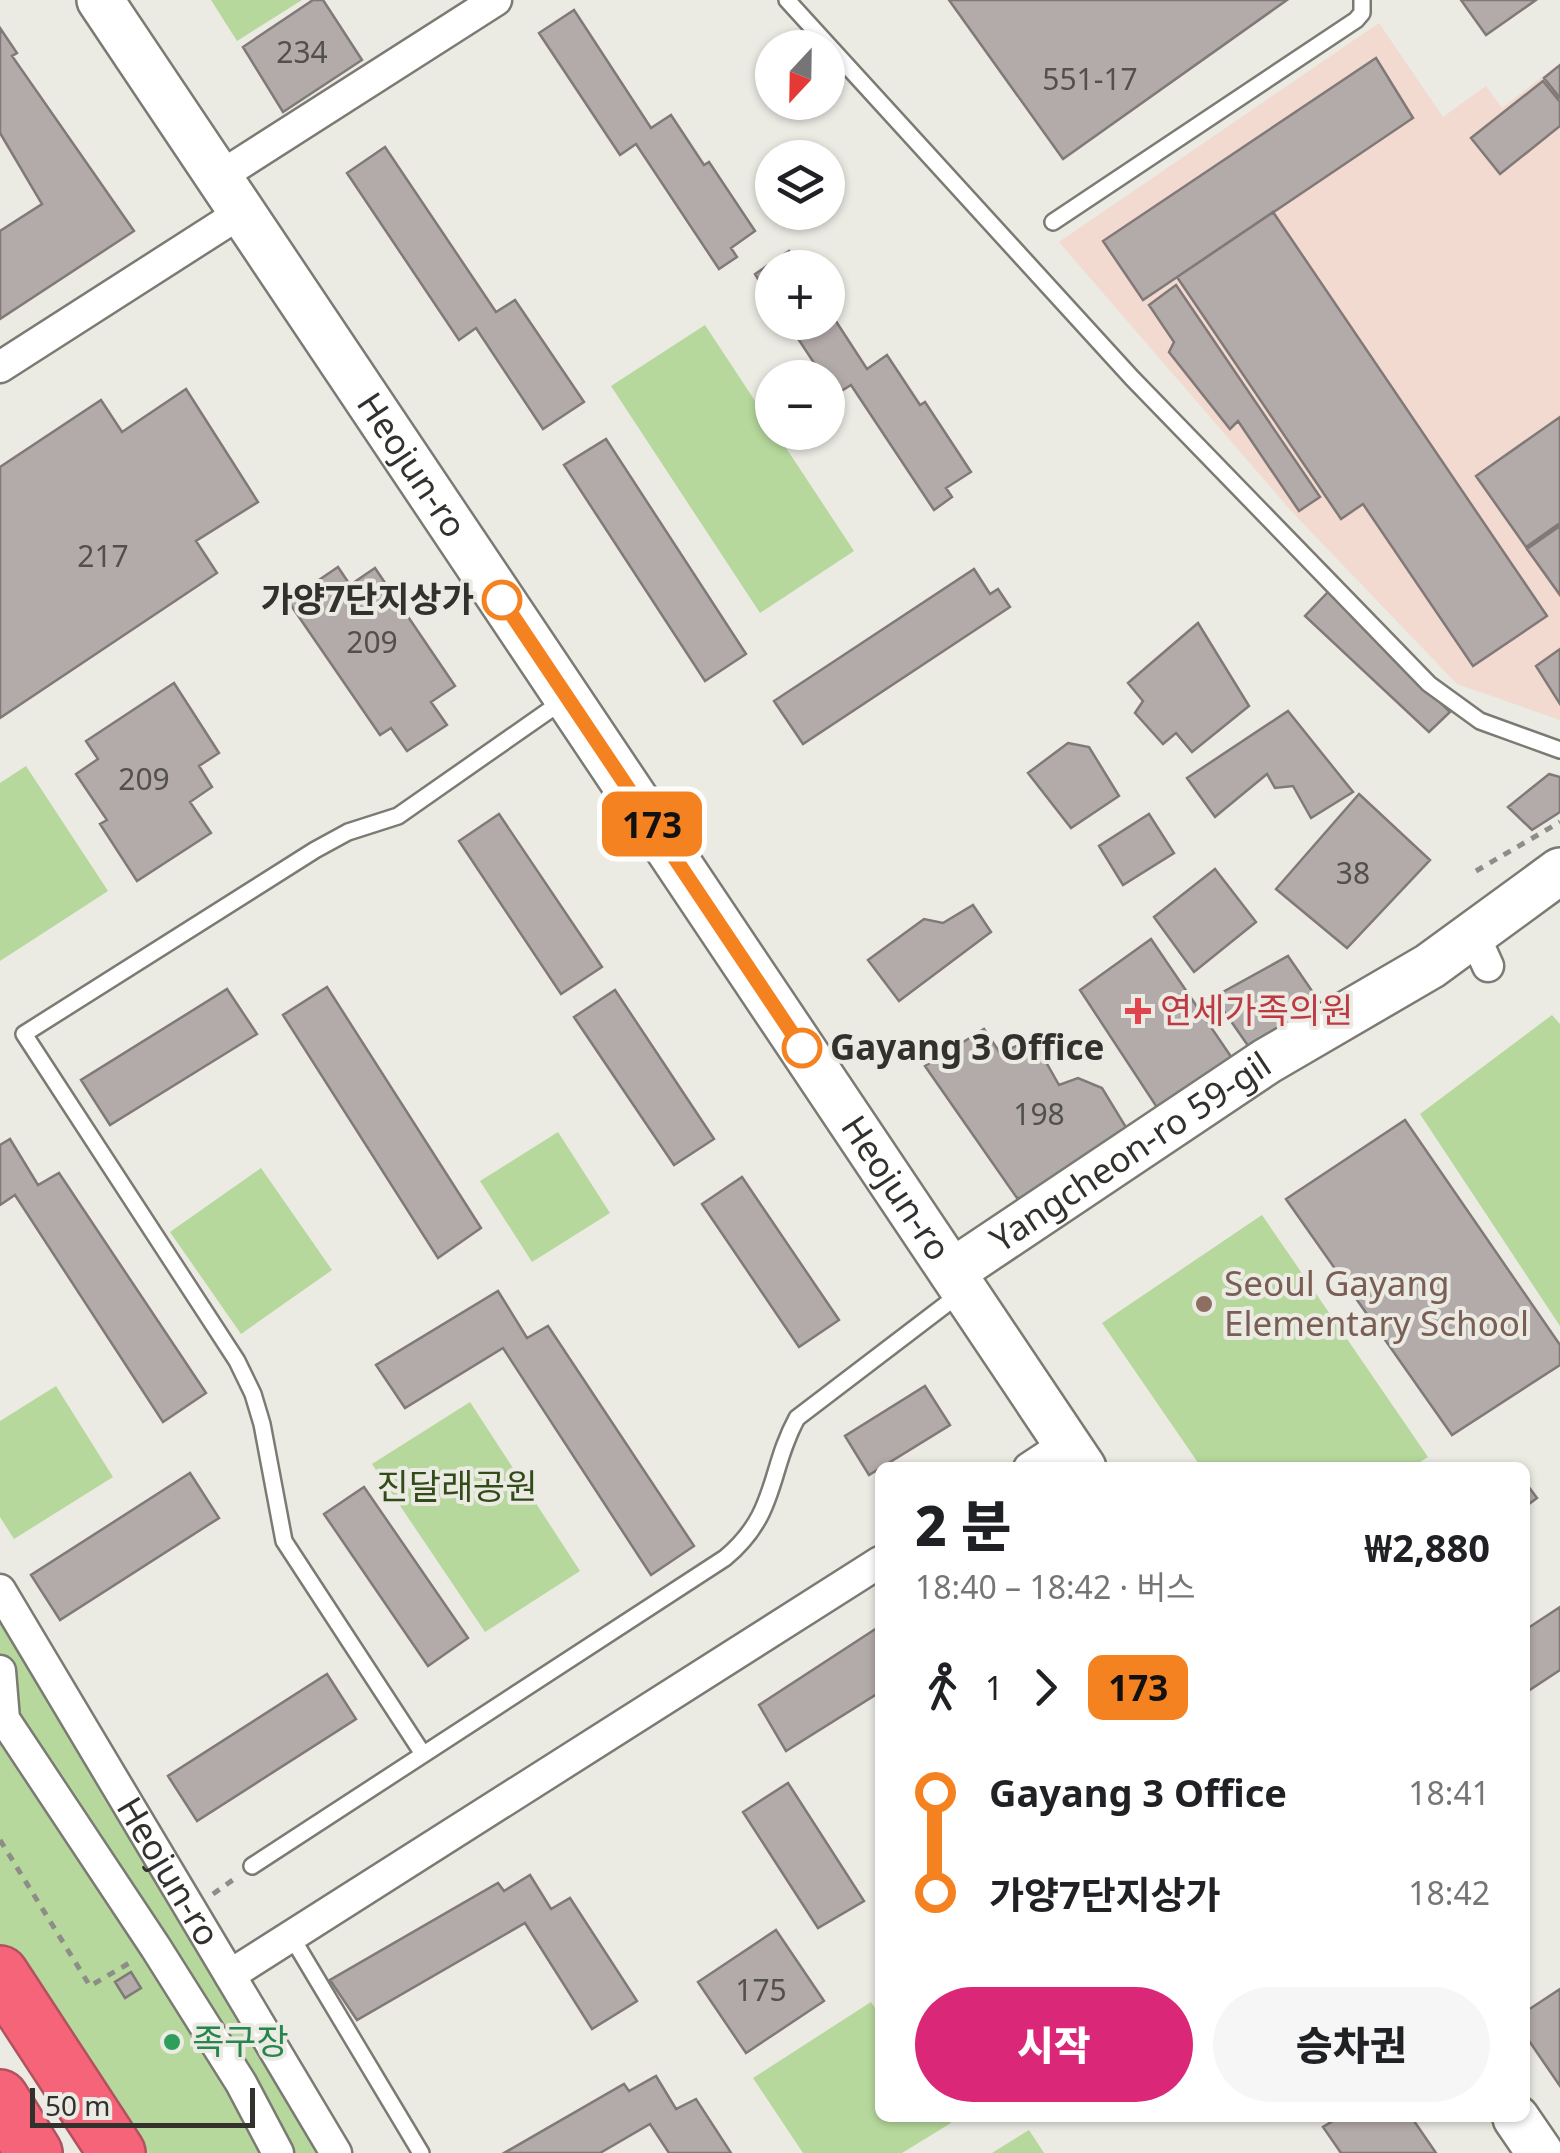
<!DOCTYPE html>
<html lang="ko">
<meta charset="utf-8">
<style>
body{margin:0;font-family:"Noto Sans","Noto Sans KR",sans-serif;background:#f6f6f6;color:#202124;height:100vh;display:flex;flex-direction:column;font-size:38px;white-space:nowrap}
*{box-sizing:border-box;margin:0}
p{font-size:32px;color:#757577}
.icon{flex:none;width:55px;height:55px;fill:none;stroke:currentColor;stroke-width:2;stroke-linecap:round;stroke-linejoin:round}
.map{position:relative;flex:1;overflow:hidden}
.sheet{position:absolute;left:875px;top:1462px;width:655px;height:660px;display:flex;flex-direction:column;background:#fff;border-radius:15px;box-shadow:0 2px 8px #0004}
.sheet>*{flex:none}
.badge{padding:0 20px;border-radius:15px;font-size:35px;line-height:65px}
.needle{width:65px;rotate:202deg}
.fabs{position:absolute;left:755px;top:30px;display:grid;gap:20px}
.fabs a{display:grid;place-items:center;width:90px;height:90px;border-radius:50%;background:#fff;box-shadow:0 2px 8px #0004;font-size:50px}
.scale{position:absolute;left:30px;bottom:25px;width:225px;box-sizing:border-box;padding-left:10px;border:5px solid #32312e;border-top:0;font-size:28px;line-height:35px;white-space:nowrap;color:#32312e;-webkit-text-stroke:8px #ebeae3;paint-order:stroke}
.map>.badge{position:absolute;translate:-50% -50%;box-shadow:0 0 0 5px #fff}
.legs{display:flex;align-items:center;gap:15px;height:110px;padding:0 40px;font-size:32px}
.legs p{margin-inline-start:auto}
.summary{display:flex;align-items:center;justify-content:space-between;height:170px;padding:0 40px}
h1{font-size:55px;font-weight:800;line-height:75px}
.button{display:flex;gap:20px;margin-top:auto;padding:20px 40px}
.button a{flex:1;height:115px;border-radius:60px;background:#db2777;color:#fff;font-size:40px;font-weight:800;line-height:115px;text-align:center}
.button a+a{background:#f6f6f6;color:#202124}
ul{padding:0 40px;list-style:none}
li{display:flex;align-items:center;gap:35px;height:100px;font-size:38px}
li i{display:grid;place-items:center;width:15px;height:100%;margin:0 12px;background:currentColor}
li i::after{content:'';width:25px;height:25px;margin:-12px;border:8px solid;border-radius:50%;background:#fff}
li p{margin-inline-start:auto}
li:first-child i{background:linear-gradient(#0000 50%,currentColor 0)}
li:last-child i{background:linear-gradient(currentColor 50%,#0000 0)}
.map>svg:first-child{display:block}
.industrial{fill:#f2dad1}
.green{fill:#b6d89c}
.building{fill:#b3abaa;stroke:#817978;stroke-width:2.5}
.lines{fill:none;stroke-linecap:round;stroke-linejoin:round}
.lane-casing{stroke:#7b7a73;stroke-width:20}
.street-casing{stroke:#7b7a73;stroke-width:35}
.secondary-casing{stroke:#7b7a73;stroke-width:50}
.highway-casing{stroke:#b1525f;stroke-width:60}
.path{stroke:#8e8d88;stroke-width:5;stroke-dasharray:8 8;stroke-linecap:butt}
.lane{stroke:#fff;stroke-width:15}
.street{stroke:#fff;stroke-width:30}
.secondary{stroke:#fff;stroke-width:45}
.highway{stroke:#f66479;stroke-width:55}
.line-1-casing{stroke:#fff;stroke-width:22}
.line-1{stroke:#f58220;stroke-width:15}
.stop-1-dot{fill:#fff;stroke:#f58220;stroke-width:5}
.health-dot{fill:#e0444e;stroke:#ebeae3;stroke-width:4}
.education-dot{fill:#8d6e63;stroke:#ebeae3;stroke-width:4}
.leisure-dot{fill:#2e9e5b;stroke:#ebeae3;stroke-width:4}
.labels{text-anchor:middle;stroke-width:8;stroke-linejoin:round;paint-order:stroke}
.number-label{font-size:30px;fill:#52504d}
.street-label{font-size:35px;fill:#32312e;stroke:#ebeae3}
.stop-label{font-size:35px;font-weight:bold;fill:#32312e;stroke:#ebeae3;text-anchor:end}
.health-label{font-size:35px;fill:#be3a42;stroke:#ebeae3;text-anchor:start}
.education-label{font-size:35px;fill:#785e54;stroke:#ebeae3;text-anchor:start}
.park-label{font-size:35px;fill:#324c19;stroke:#ebeae3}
.leisure-label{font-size:35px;fill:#27864d;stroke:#ebeae3;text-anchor:start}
</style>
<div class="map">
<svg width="1560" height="2153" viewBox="0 0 1560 2153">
<rect width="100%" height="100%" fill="#ebeae3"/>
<path class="industrial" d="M1379,23l64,94 43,-31 16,22 58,-45v657l-103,-36 -165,-172 -233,-270z"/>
<path class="green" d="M211,0h91l-65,41z
M705,325l149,226 -94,62 -149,-227z
M26,766l82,125 -108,70v-178z
M1552,1015l8,9v302l-140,-212z
M558,1132l52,81 -78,49 -52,-81z
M261,1168l71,102 -91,64 -71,-102z
M1262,1215l166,242 -16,10h-211l-99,-144z
M56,1386l57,91 -99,62 -14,-22v-96z
M470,1402l110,169 -95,61 -113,-168z
M0,1610l323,543h-184l-139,-209z
M871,2002l9,14v102h67l4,5 -49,30h-99l-50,-75z
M1029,2130l15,23h-52z"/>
<path class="building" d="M313,0h10l39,60 -79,52 -40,-65z
M949,0h338l-224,159z
M1461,0h75l-50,35z
M574,10l77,118 20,-13 33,50 5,-3 46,69 -24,17 6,9 -18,12 -83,-125 -16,11 -81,-122z
M0,28l17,25 -5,3 122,175 -134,88v-88l42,-27 -42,-71z
M1376,58l37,60 -270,182 -40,-59z
M1560,65v33l-16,-20z
M1543,81l17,21v24l-60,48 -29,-36z
M385,147l111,165 19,-12 69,102 -41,27 -67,-101 -17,12 -112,-167z
M1273,212l274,404 -74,50 -110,-162 -22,15 -164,-242z
M789,251l11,17h-28v33l-17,-27z
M1176,285l144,212 -21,14 -61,-90 -8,8 -61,-77 5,-10 -25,-37z
M828,309l39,60 20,-14 33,50 5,-3 46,70 -25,16 6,9 -18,13 -83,-125 -16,10 -7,-17h-4l-37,-56h41z
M186,389l72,113 -62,39 21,32 -217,145v-251l101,-67 21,32z
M1560,417v106l-34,24 -50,-71z
M606,439l140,215 -41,27 -141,-216z
M1560,526v69l-33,-46z
M338,567l12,18 25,-17 80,118 -24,16 16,23 -40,26 -16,-23 -11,7 -92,-134z
M974,569l16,25 8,-5 12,18 -207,137 -29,-43z
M1328,592l122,120 -21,20 -124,-116z
M1198,623l51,83 -57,46 -16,-19 -13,11 -28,-31 8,-12 -15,-18z
M1560,649v55l-24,-38z
M174,683l45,70 -20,13 13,21 -22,15 21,31 -74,48 -37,-57 7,-4 -31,-46 22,-15 -12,-18z
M1288,711l65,81 -42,26 -18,-32 -18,2 -8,-14 -52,43 -28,-39z
M1068,743l21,4 30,49 -48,32 -43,-55z
M1549,774l11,3v35l-28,18 -24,-23z
M1359,794l71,66 -83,88 -71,-59z
M499,814l103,153 -41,27 -102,-153z
M1149,814l25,39 -51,32 -24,-39z
M1215,869l41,53 -62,50 -40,-55z
M973,905l18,27 -92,69 -31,-41 56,-41 19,4z
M1151,939l85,125 -72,54 -84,-128z
M1288,956l33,48 -72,43 -35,-50z
M327,987l154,241 -43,30 -155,-243z
M227,989l30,45 -147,91 -29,-45z
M615,990l99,149 -40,26 -100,-148z
M984,1029l16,24 33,-14 26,46 19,-7 24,10 33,54 -80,53 -38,3 -92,-132z
M1405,1120l155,225v20l-108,70 -166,-236z
M10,1139l28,46 21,-12 147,220 -43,29 -148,-227 -15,10v-60z
M742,1177l97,143 -40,27 -97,-143z
M498,1291l29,47 21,-12 146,220 -43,29 -148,-227 -98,60 -29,-43z
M925,1386l25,39 -81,50 -24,-39z
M190,1473l29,45 -159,102 -29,-45z
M1525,1482l12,16 -12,9z
M364,1487l104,151 -40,28 -104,-152z
M1560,1607v63l-35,23v-63z
M880,1626v66l-94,59 -27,-46z
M327,1674l29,45 -159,102 -29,-45z
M788,1783l76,118 -46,27 -75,-116z
M530,1875l21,34 19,-11 67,103 -45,28 -67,-106 -168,97 -27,-40 168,-97 6,8z
M776,1930l48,71 -78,52 -48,-71z
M131,1972l10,16 -16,10 -10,-16z
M1560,1989v97l-35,-51v-23z
M656,2076l20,33 20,-10 35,54h-62l-19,-29 -50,29h-96l120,-69 5,7z
M1338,2118h74l24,35h-95l-18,-26z"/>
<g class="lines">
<g class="lane-casing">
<path id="lane" d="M787,0l345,378 297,306 51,37 80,29
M1053,222l303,-202 6,-7v-13
M423,1754l-139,-213 -22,-117 -9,-30 -16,-33 -213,-327 291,-184 33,-18 50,-16 166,-116
M252,1866l473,-308c53,-44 43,-87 72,-140l164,-125
M291,1936l130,217"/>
</g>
<g class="street-casing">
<g id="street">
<path d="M219,177l277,-177"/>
<path d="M0,367l242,-155"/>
<path d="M1473,933l15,33"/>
<path d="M1029,1468l38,-25"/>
<path id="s1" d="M0,1590l336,563"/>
<path d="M0,1671l4,48 152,229 85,135 37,70"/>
<path d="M230,1975l650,-413"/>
</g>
</g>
<g class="secondary-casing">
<g id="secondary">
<path id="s2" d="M100,0l983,1468"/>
<path id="s3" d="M952,1272l315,-211 163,-95 130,-95"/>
<path d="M1516,2118l24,35"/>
</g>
</g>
<g class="highway-casing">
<path id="highway" d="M0,1974l117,179
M0,2098l34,55"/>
</g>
<path class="path" d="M1476,871l84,-49
M0,1840l90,146 41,-24
M213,1894l24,-17"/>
<use href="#lane" class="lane"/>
<use href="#street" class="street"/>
<use href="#secondary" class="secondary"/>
<use href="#highway" class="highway"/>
</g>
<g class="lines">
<g class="line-1-casing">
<path id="line-1" d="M502,600l300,448"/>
</g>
<use href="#line-1" class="line-1"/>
</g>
<g class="stop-1-dot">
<circle cx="502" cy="600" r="18"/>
<circle cx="802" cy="1048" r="18"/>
</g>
<path class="health-dot" d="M1133 996h10v10h10v10h-10v10h-10v-10h-10v-10h10z"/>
<circle class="education-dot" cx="1204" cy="1304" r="10"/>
<circle class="leisure-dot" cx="172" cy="2042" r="10"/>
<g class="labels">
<g class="number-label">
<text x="302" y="63">234</text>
<text x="1090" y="90">551-17</text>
<text x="103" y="567">217</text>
<text x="372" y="653">209</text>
<text x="144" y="790">209</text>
<text x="1353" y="884">38</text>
<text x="1039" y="1125">198</text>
<text x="761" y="2001">175</text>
</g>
<g class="street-label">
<text dy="12" stroke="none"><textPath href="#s2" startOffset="560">Heojun-ro</textPath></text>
<text dy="12" stroke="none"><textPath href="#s3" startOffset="215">Yangcheon-ro 59-gil</textPath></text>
<text dy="12" stroke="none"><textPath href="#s2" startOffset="1430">Heojun-ro</textPath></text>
<text dy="12" stroke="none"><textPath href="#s1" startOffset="328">Heojun-ro</textPath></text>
</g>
<g class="stop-label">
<text x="474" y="612">가양7단지상가</text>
<text x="830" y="1060" text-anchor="start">Gayang 3 Office</text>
</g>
<g class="health-label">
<text x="1160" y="1023">연세가족의원</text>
</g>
<g class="education-label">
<text x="1224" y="1296">Seoul Gayang<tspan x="1224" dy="40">Elementary School</tspan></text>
</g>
<g class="park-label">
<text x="457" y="1499">진달래공원</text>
</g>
<g class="leisure-label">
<text x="192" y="2054">족구장</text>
</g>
</g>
</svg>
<div class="fabs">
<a><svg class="needle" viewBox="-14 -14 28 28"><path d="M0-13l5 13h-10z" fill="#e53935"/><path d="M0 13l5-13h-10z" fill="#757577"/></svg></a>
<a><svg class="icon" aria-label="layers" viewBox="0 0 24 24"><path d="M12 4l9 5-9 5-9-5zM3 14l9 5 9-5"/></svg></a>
<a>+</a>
<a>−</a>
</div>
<div class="scale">50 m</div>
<b class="badge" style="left:652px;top:824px;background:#f58220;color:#111">173</b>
<section class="sheet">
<div class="summary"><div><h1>2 분</h1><p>18:40 – 18:42 · 버스</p></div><b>₩2,880</b></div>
<div class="legs"><svg class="icon" aria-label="walk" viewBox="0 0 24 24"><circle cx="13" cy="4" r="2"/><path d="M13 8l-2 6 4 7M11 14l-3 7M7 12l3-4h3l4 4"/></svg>1<svg class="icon" aria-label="forward" viewBox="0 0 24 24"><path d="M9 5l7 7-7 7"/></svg><b class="badge" style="background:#f58220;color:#111">173</b></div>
<ul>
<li><i style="color:#f58220"></i><b>Gayang 3 Office</b><p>18:41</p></li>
<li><i style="color:#f58220"></i><b>가양7단지상가</b><p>18:42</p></li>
</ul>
<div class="button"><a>시작</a><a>승차권</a></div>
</section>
</div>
